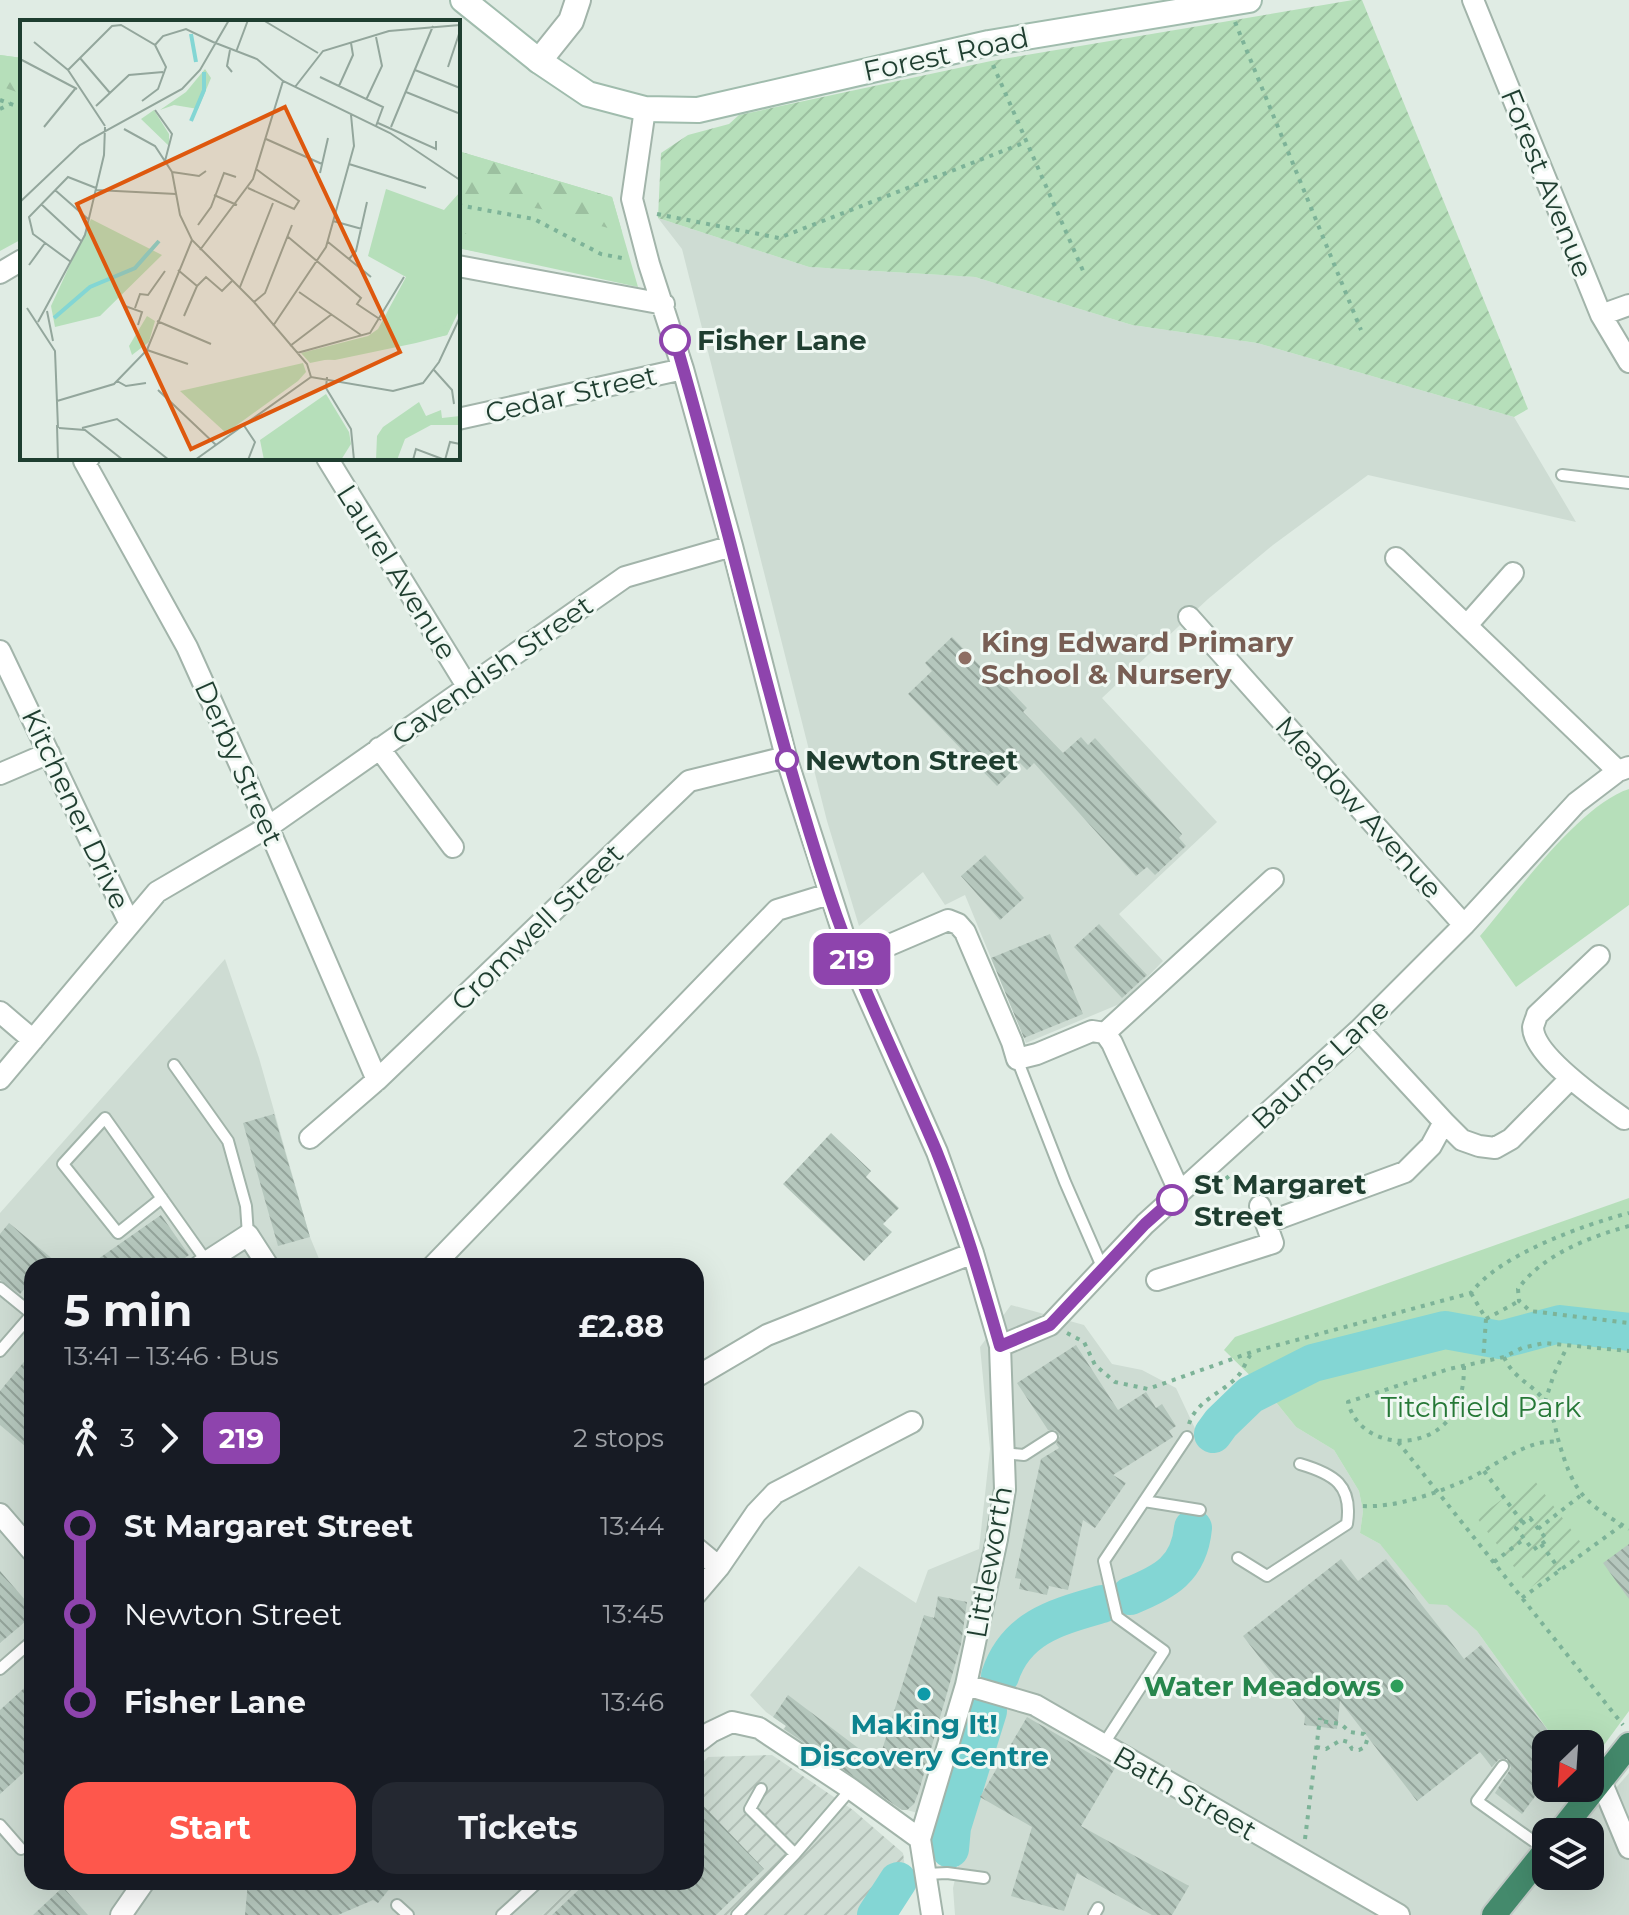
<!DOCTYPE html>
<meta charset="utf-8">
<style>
body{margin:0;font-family:Montserrat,sans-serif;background:#242831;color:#f1f3f6;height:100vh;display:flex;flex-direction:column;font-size:30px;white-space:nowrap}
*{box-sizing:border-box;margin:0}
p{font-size:26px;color:#9ea1a6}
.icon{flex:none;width:44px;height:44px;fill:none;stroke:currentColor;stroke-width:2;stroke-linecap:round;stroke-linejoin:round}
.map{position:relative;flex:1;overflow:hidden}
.panel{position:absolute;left:24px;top:1258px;width:680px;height:632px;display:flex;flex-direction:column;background:#171b24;border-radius:24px;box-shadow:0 8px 32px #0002}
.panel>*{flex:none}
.badge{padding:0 16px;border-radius:12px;font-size:28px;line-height:52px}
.needle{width:52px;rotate:205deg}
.fabs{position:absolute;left:1532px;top:1730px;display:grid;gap:16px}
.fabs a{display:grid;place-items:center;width:72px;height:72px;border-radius:16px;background:#171b24;box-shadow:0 8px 32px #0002;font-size:40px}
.map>.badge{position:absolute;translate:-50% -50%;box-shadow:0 0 0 4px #fff}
.legs{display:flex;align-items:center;gap:12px;height:88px;padding:0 40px;font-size:26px}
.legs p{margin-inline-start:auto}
.head{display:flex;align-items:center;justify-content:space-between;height:136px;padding:0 40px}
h1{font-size:44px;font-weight:700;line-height:60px}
.action{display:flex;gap:16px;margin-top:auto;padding:16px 40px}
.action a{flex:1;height:92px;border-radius:24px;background:#fe574c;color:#fff;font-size:32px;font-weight:700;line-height:92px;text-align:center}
.action a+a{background:#242831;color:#f1f3f6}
ul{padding:0 40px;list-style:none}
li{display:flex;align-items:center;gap:28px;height:88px;font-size:30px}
li i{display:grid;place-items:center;width:12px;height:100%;margin:0 10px;background:currentColor}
li i::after{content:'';width:20px;height:20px;margin:-10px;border:6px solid;border-radius:50%;background:#171b24}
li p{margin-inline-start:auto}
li:first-child i{background:linear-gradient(#0000 50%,currentColor 0)}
li:last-child i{background:linear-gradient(currentColor 50%,#0000 0)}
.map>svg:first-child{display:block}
.built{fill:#cedcd3;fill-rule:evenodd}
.industrial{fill:url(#industrial-furrows)}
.green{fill:#b6dfba}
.forest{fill:url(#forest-firs)}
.garden{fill:url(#garden-furrows)}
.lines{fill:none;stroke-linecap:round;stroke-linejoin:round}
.river{stroke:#83d6d4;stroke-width:38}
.building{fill:url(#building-back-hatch)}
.service-casing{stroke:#a2b4aa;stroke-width:14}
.minor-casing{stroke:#a2b4aa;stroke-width:24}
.tertiary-casing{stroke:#a2b4aa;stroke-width:28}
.secondary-casing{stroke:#a0bcad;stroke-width:28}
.trunk-casing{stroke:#c0c9c5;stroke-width:28}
.path{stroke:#7db398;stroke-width:4;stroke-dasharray:4 6;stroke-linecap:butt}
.service{stroke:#fff;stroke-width:10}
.minor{stroke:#fff;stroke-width:20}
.tertiary{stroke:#fff;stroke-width:24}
.secondary{stroke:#fff;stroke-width:24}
.trunk{stroke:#448a6c;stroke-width:24}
.line-1-casing{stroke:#fff;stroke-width:18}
.line-1{stroke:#8e44ad;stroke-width:12}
.stop-1-dot{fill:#fff;stroke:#8e44ad;stroke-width:4}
.education-dot{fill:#8d6e63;stroke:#f0f8f3;stroke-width:3}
.leisure-dot{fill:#2e9e5b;stroke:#f0f8f3;stroke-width:3}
.culture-dot{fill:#0f9aa8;stroke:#f0f8f3;stroke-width:3}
.labels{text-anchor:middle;stroke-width:6;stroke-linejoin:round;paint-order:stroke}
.street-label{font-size:28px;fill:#1f3e30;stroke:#f0f8f3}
.stop-label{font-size:28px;font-weight:bold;fill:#1f3e30;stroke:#f0f8f3;text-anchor:start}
.education-label{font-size:28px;font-weight:bold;fill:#785e54;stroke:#f0f8f3;text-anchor:start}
.park-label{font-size:28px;fill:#267837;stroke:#f0f8f3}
.leisure-label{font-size:28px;font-weight:bold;fill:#27864d;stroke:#f0f8f3;text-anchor:end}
.culture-label{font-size:28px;font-weight:bold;fill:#0d838f;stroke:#f0f8f3}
.inset-river{fill:none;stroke:#83d6d4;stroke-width:4}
.inset-road{fill:none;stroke:#93a69c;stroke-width:2}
.view{fill:#de580e;fill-opacity:0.15;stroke:#de580e;stroke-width:4}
.inset-edge{fill:none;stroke:#1f3e30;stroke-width:4}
</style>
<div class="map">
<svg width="1629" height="1915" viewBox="0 0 1629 1915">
<defs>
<pattern id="industrial-furrows" width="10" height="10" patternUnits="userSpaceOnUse" patternTransform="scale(2)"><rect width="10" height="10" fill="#cedcd3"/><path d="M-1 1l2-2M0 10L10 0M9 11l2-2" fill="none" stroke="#b0beb5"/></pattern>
<pattern id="forest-firs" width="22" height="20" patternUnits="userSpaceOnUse" patternTransform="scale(2)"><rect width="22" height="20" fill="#b6dfba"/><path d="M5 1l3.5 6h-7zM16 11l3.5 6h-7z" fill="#9cc0a0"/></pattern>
<pattern id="garden-furrows" width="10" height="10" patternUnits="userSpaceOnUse" patternTransform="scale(2)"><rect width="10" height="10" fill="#b6dfba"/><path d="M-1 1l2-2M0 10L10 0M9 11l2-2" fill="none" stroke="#9cc0a0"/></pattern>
<pattern id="building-back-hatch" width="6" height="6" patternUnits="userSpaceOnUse" patternTransform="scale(2)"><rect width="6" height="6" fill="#b5c7bd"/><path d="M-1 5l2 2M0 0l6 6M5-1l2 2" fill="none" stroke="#93a39a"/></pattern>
</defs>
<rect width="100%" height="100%" fill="#e0ece4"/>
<path class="built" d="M658,218l151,49 166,10 157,48 125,18 257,74 62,105 -208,-47 -95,70 -65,54 -106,99 115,124 -98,92 44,47 -41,42 -96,40 -61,-148 -20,10 -22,-33 -64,54 -32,-105 -145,-572z
M225,959l34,99 51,179 12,29h-290v616h546l-36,33h-542v-702z
M1011,1305l73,20 28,39 30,6 34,18 23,49 24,7 23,-30 25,-18 25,31 38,23 25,41 4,20 -3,22 20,11 97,87 81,113h-12v44h44v-9l26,9 13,-15v142h-674l-2,-27 14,-61 -60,-17 -15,-1 -109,-80 3,-3 -20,-14 -16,-17 109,-129 57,37 12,-33 51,-21 11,-100 -10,-102zM1546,1832h44v44h-44z"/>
<path class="industrial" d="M772,1755l81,55 50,43 4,29 -10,33h-355l36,-33h118v-112l12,-13z"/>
<path class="green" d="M0,55l22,3v181l-22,12z
M458,151l154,46 26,90 -180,-39z
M1629,789v116l-113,82 -36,-51c36,-42 99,-131 149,-147z
M1629,1198v513l-39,53v-20h-32l-81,-113 -30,-26 -18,-1 -49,-60 -20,-11 3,-22 -4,-20 -25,-41 -38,-23 -25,-31 -47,-46 11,-13z"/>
<path class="forest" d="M0,55l22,3v36l-22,-8z
M458,151l154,46 10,35 -81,-23 -83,-13z
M458,225l26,28 -26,-5z"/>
<path class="garden" d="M1353,0h9l166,409 -14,8 -257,-74 -125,-18 -157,-48 -166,-10 -151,-49 3,-65 27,-18 41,-11 10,-9 252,-54z
M1532,1477l52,70 -54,41 -53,-70z"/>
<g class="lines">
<path class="river" d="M1213,1434l8,-11 29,-28 63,-32 132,-33 55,10 60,-16 69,8
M1130,1596c35,-14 59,-27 63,-68
M1000,1676c16,-49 57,-59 102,-72
M950,1849l2,-22 36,-116
M876,1915l22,-34"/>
</g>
<path class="building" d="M952,637l32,33 4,-3 39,41 -4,4 40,41 18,-16 7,8 7,-7 87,96 -3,4 7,8 -31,29 -8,-8 -11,9 -102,-113 -7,7 -7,-7 -23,23 -89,-92 24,-23 -7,-8z
M985,855l39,43 -24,22 -39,-44z
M1099,924l48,51 -25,23 -48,-51z
M1050,934l33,80 -59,24 -33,-80z
M274,1114l36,123 -32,9 -35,-123z
M831,1133l40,38 -5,6 33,31 -16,16 9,8 -28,29 -81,-77z
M161,1215l28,40 -15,11h-86z
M9,1223l52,43h-29v14l-12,14 -20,-14v-46z
M1076,1345l42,65 28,-18 10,16 6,-4 14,22 -7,5 4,6 -60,38 13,8 -31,45 -12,-8 -15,70 -19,-4 -2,9 -28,-6 2,-10 -6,-1 26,-119 18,-11 -3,-4 4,-8 -5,-6h-7l-31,-47z
M32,1352v100l-32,-27v-34z
M1629,1544v55l-26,-36z
M1341,1559l17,22 28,-22 78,100 17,-14 72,92 -7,5v40l-24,32 -27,-21 16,-25 -4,-9h-8l-7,8 -12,-15 -63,49 -77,-100 -3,28 -33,-4 1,-9 -62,-80z
M0,1571l32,37v8l-32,27z
M938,1596l29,6 -6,42 -42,147 -5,13 -7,6h-5l-118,-81 2,-3 -13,-9 15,-22 90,68 46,-148 10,3z
M32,1681v84l-32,29v-84z
M1027,1717l88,51 -34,58 108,60 -17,29h-20l-75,-42 -13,38 -53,-15 21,-69 -52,-30z
M696,1798l68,71 -48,46h-164l35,-33h109z
M248,1882h147l-17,21 -5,-3 -35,15h-93z
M63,1887l25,28h-55z"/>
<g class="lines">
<g class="service-casing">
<path id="service" d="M1562,475l67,8
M1017,1059l48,123 38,87
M174,1065l54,76 18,65 2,29
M162,1198l-44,35 -55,-69 42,-46 102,144
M0,1288l32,26
M0,1351l32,-37
M1004,1453l20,2 28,-18
M1144,1501l56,9
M1238,1558l29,18 80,-52c6,-39 -13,-50 -47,-60
M0,1669l32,-28
M1103,1745l61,-94 -47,-34 -13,-56 83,-124
M1503,1766l-26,35 69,49
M761,1789l-11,20 45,45
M0,1825l21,24
M926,1874l21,-1 37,5
M397,1905l11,10
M502,1915l36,-33
M737,1915l58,-61 56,-65
M1094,1915l4,-7"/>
</g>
<g class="minor-casing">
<path id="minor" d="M1473,0l128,315 28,47
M645,109l-13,90 17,65 34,105 49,177 54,211 66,204 85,191 36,101 27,93 5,143 -8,50 -31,146 -46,154 12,76
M458,266l206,38
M0,273l22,-13
M1601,315l28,-10
M458,419l225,-50
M89,458l-5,3 103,186 81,180 109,253
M327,458l140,228
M1396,558l222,213
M1189,617l275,308
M1468,624l45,-51
M0,651l130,273
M379,748l74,99
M0,774l49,-21
M1599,956l-62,59c0,1 -4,11 -4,12 0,29 69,76 91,92
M852,961l96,-41 10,4 7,8 47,110 5,17 20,-5 55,-23 13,2
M0,1012l33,28
M1359,1030l85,92
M1105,1033l168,-154
M1105,1033l7,10 68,150
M0,1079l157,-187 111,-65 357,-250 107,-31
M310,1138l67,-58 312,-299 97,-24
M1266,1223l139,-51 26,-26 13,-24 18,18 17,6 16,2 16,-9 58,-59
M200,1266l48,-31 20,31
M433,1266l344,-356 52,-16
M1157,1280l116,-37 -13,-37
M1000,1346l50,-21 95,-101 214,-194 105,-105 112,-122 42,-32 11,-4
M696,1377l71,-42 206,-82
M0,1514l32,37
M696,1548l23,19
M696,1594l23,-27 37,-54 19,-20 137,-71
M966,1685l69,20 364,210
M698,1742l13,-10 21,-10 27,6 92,61 69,50
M1601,1781l28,67
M121,1915l23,-33"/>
</g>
<g class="tertiary-casing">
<path id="tertiary" d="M539,61l32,-40 7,-21"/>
</g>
<g class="secondary-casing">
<path id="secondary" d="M463,0l76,61 49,33 57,15 53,1 291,-67 260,-43"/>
</g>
<g class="trunk-casing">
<path id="trunk" d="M1560,1832l69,-87
M1494,1915l52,-65"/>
</g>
<path class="path" d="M1235,22l126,308
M993,65l91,208
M0,100l22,8
M0,109l10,-5
M458,205l76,14 67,35 26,5
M657,214l122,24 247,-96
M1226,1176l17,20
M1629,1226c-40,11 -87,29 -111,63l1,12 11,10 99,12
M1471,1293l15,26 -3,43
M1486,1319l33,-18
M1067,1333l17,9 11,23 20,17 33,7 104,-37 219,-59c28,-38 112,-68 158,-80
M1504,1357c10,23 30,27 42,46 7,10 9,24 12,36 15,52 24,63 71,90
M1464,1366c0,19 -3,38 -15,53 -27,34 -90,28 -101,-17l101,-33 55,-12 18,-9 22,-5 85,8
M1545,1402l9,-28 13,-27
M1189,1424c7,-23 33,-31 48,-47 6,-6 9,-16 14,-23
M1398,1442l225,283
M1484,1471l39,52
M1363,1506c32,2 74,-13 103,-26 29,-13 60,-42 93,-38
M1530,1518l17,22 -14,10 -17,-22z
M1538,1529l42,-33
M1541,1544l19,26
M1494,1562l30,-23
M1522,1598l100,-73
M1316,1747l10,2 15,-9 7,2 4,7 7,1 6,-3 2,-7 -3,-6 -14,-2 -9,-8 -21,-3
M1305,1839l15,-121"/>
<use href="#service" class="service"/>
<use href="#minor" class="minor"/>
<use href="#tertiary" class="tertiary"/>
<use href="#secondary" class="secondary"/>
<use href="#trunk" class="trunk"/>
</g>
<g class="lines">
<g class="line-1-casing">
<path id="line-1" d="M675,340c54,184 94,372 154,554 29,88 71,171 107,256 26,64 45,130 64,196l50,-21 95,-101 27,-24"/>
</g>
<use href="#line-1" class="line-1"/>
</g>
<g class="stop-1-dot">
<circle cx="675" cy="340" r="14"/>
<circle cx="787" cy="760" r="10"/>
<circle cx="1172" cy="1200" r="14"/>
</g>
<circle class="education-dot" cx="965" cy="658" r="8"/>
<circle class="leisure-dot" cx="1397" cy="1686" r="8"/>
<circle class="culture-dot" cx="924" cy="1694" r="8"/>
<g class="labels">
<g class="street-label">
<text transform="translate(946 54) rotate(-12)" y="10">Forest Road</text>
<text transform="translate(1547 183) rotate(68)" y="10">Forest Avenue</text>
<text transform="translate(571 394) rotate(-13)" y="10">Cedar Street</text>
<text transform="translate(397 572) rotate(58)" y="10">Laurel Avenue</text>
<text transform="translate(492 670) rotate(-35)" y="10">Cavendish Street</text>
<text transform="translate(239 763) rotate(66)" y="10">Derby Street</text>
<text transform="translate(1359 807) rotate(48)" y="10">Meadow Avenue</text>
<text transform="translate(76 809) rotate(65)" y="10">Kitchener Drive</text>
<text transform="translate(537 927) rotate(-44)" y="10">Cromwell Street</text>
<text transform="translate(1320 1064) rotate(-43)" y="10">Baums Lane</text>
<text transform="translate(989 1562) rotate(-80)" y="10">Littleworth</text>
<text transform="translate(1185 1793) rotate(30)" y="10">Bath Street</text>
</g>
<g class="stop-label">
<text x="697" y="350">Fisher Lane</text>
<text x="805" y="770">Newton Street</text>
<text x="1194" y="1194">St Margaret<tspan x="1194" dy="32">Street</tspan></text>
</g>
<g class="education-label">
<text x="981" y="652">King Edward Primary<tspan x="981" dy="32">School &amp; Nursery</tspan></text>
</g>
<g class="park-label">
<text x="1481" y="1417">Titchfield Park</text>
</g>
<g class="leisure-label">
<text x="1381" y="1696">Water Meadows</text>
</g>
<g class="culture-label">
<text x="924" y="1734">Making It!<tspan x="924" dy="32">Discovery Centre</tspan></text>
</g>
</g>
<g transform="translate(20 20)">
<rect width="440" height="440" fill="#e0ece4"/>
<path d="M134,90l15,24v12l-28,-27zM366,169l58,21 16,-18v117l-13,26 -137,28 -9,-10 67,-17 10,-7 28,-52 -38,-21zM71,199l71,36 -62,61 -45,11 -4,-21zM127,296l8,5 -6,21 -17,13 -3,-9zM306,374l23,38 2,12 -10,16h-77l-4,-20z" fill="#b6dfba"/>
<path d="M185,49l6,9 -13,31 -24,-4 -14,5 26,-18zM433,302l-6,13 -31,8 -81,17 -29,-1 106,-20zM399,382l7,14 15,-6 1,8 18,-2v9h-29l-26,14 -8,21h-21l1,-24 6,-9z" fill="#b6dfba"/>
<path d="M283,343l3,9 -8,9 -72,52 -46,-42z" fill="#b6dfba"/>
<path class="inset-river" d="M171,14l5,28M171,101l13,-31v-18M34,298l36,-31 45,-19 24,-27"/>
<path class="inset-road" d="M243,0l55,33M14,22l34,28M193,22l44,17 26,22 107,52 70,47M135,25l8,-9 23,-7 27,13M210,30l-3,16 5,6M216,32l12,-32M60,38l30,35M0,39l57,30M428,47l12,-36M48,50l44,-44 9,-1 34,20 11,22 -8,22 -16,12M48,50l37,56M395,50l45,18M300,57l63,30 -7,19M319,66l14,-31 -2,-12M275,67l28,-36 66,-20 71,-6M386,72l52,21M346,80l16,-34 -6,-29M76,86l33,-31 34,-3M135,90l17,24 -7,27M358,103l58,26v-8M24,107l31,-38M371,107l42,-101M104,109l31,17 17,26 8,43 12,25 62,62 53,62 4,13M246,119l56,25M329,144l77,24M152,152l27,4 7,-5M300,153l8,-35M228,168l46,21 5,-8 -43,-32M35,170l33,29M76,170l80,4M194,175l23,10M0,182l60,-57 102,-56 18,-19 29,-50M21,184l40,37M313,201l29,8M178,205l13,-18 13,-34 12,4M267,216l74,62 -4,6 24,16M308,222l43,35M180,230l53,-71 30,-98M329,239l7,-8 11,-49M51,242l-38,-28 -4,-17 39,-40 28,11M9,245l16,-22M158,250l19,16M220,267l33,-84M279,272l62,43M234,282l11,-9 27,-68M105,286l17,6 -4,13M7,288l28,43 3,77M115,288l5,-14 8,1 17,-24M27,291l6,30M164,296l13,-30 9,-9 16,14 11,-11M137,301l54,23M18,302l47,-87 19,-80 1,-28M253,306l53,-79 28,-101 -3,-31M270,326l42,-32M127,330l41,14M277,333l73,-20 34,-56M414,350l18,20 2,14M307,357l-1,11 25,41 3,31M97,361l9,5 20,-3M138,370l58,55M37,381l57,-17 33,-34 45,-110M223,404l12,18 -7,18M37,405l1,35M39,408l26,2 38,30M62,408l35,-9 52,41M175,440l116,-83 82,14 30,-8 16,-21 21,-45M393,440l3,-11 29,11M425,440l5,-18 10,2"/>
<path class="view" d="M265,87l115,245 -209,97 -114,-245z"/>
<rect width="440" height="440" class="inset-edge"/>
</g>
</svg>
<div class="fabs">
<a><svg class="needle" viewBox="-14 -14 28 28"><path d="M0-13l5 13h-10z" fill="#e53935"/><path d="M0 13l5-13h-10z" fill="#9ea1a6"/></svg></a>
<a><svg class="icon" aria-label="layers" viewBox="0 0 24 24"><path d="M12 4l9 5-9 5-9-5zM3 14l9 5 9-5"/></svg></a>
</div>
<b class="badge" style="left:852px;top:959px;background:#8e44ad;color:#fff">219</b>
<section class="panel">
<div class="head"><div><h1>5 min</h1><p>13:41 – 13:46 · Bus</p></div><b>£2.88</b></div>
<div class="legs"><svg class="icon" aria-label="walk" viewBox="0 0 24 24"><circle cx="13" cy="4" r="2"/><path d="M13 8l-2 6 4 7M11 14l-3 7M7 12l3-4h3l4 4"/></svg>3<svg class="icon" aria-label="forward" viewBox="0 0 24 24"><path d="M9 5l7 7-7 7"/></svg><b class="badge" style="background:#8e44ad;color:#fff">219</b><p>2 stops</p></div>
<ul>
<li><i style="color:#8e44ad"></i><b>St Margaret Street</b><p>13:44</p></li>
<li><i style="color:#8e44ad"></i><span>Newton Street</span><p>13:45</p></li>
<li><i style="color:#8e44ad"></i><b>Fisher Lane</b><p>13:46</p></li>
</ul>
<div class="action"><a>Start</a><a>Tickets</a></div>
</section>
</div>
